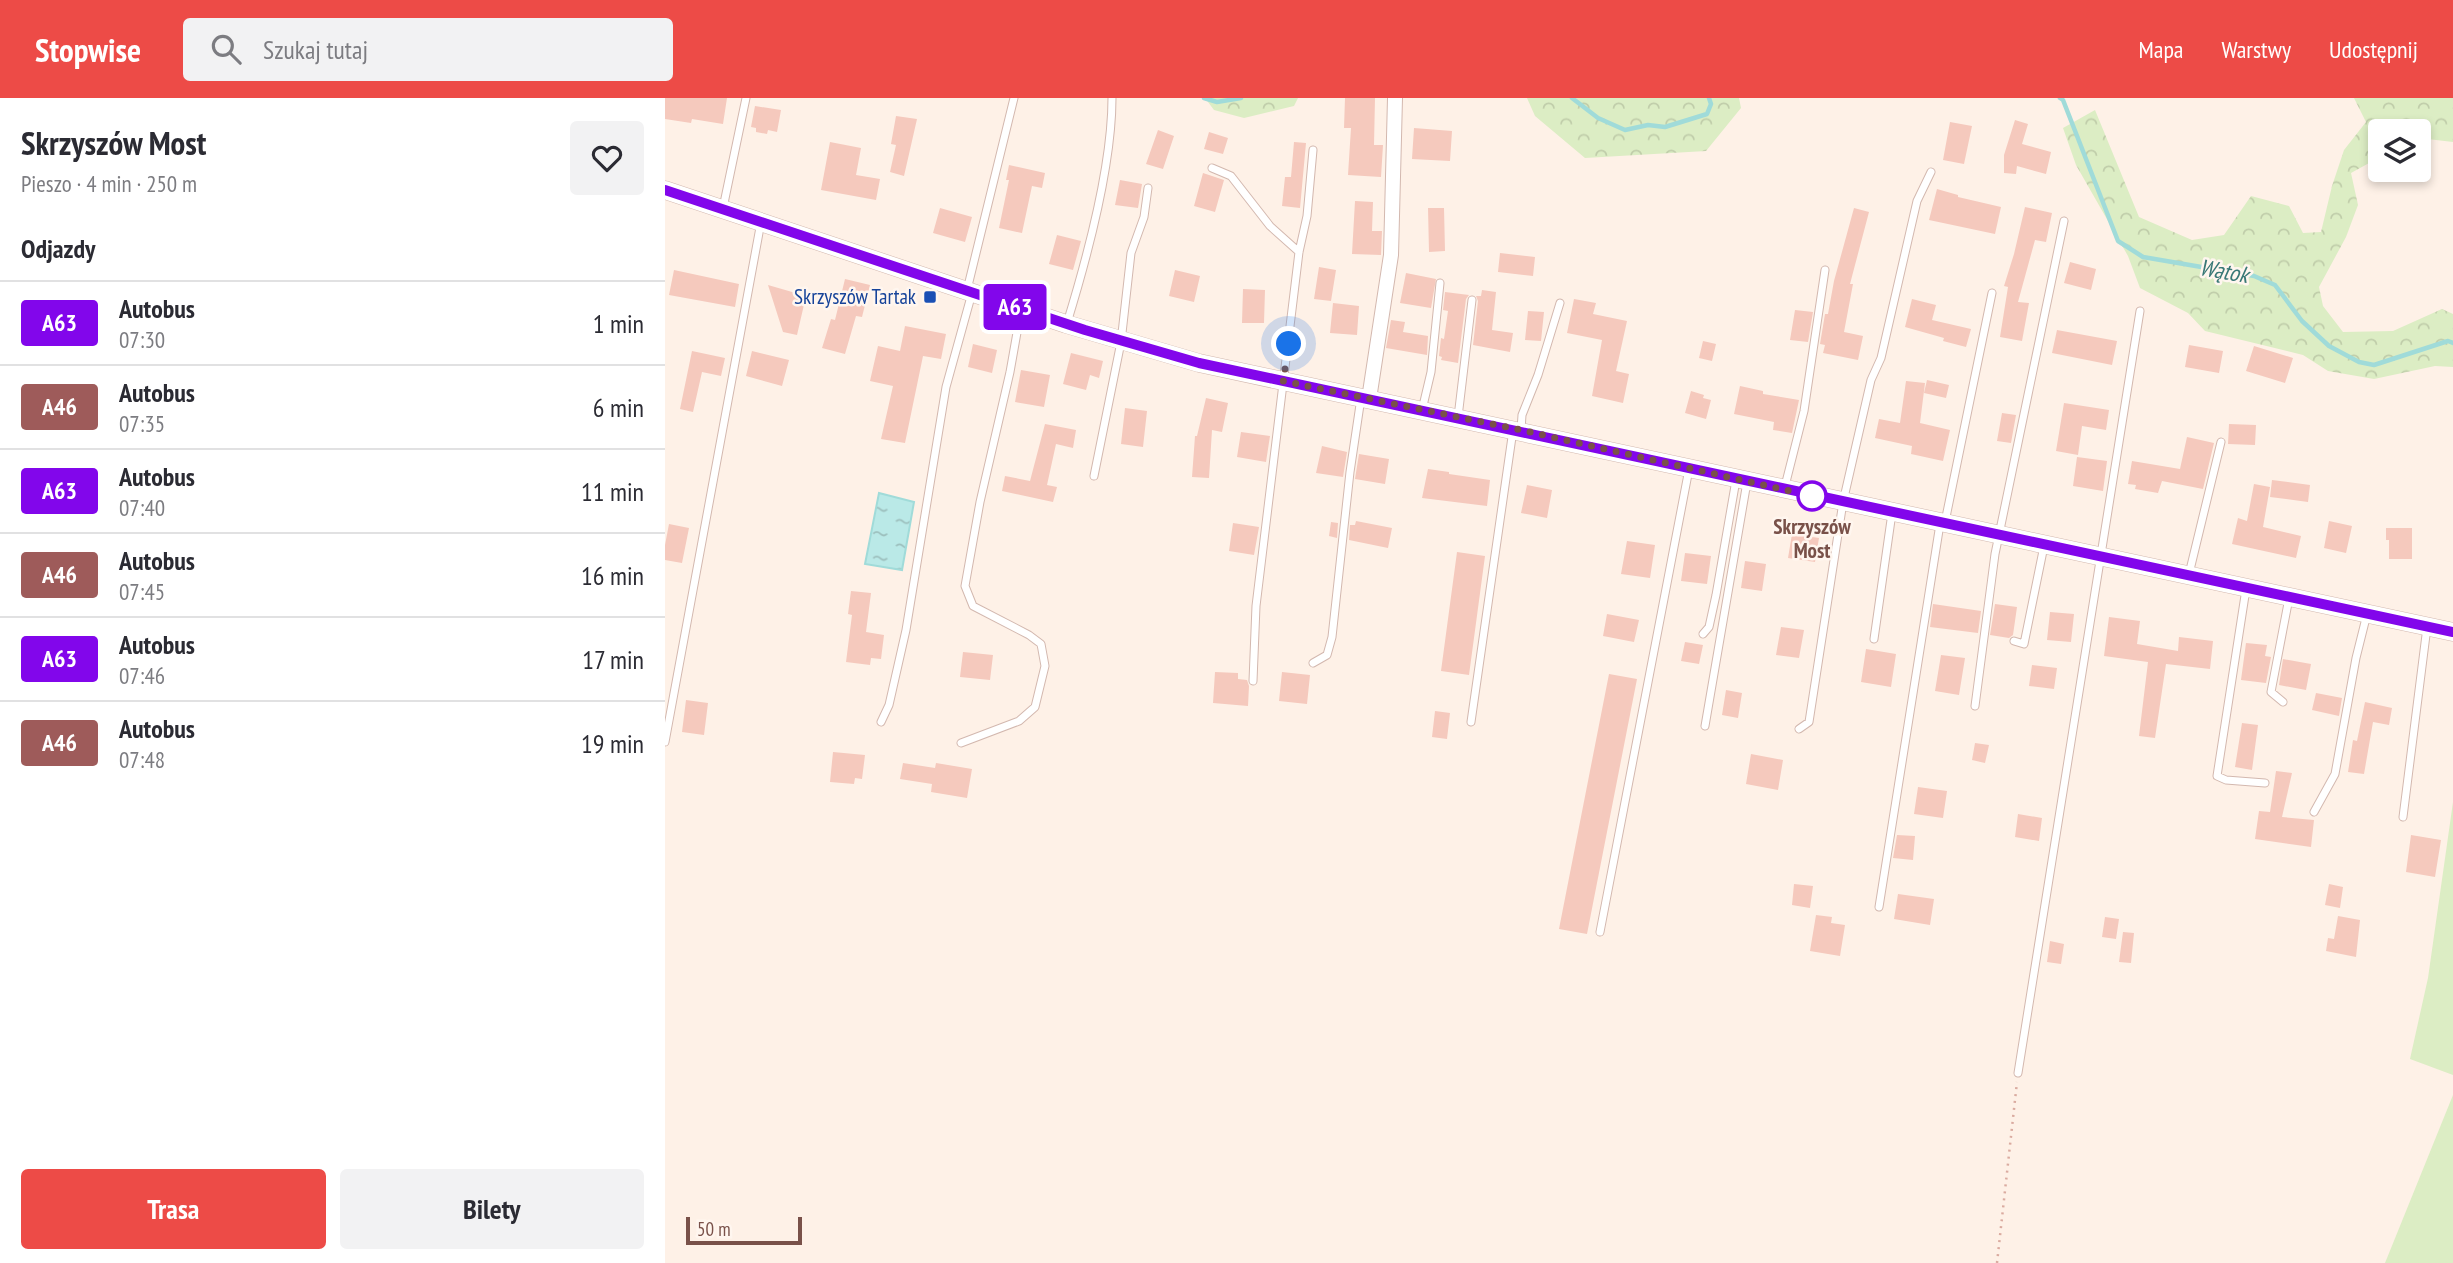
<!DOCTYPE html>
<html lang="pl">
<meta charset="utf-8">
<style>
body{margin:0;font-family:"PT Sans Narrow",sans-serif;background:#f2f2f3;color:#2b2b33;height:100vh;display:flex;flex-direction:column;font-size:26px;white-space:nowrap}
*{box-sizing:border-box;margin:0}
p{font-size:23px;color:#7c7c81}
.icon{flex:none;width:38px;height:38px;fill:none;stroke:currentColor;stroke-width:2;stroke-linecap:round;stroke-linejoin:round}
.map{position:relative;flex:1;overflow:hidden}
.sheet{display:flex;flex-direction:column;background:#fff;width:665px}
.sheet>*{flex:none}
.badge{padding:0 14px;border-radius:5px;font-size:24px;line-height:46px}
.fabs{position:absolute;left:1703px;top:21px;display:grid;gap:14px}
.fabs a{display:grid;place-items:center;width:63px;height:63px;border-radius:7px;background:#fff;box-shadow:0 4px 10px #0003;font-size:35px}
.scale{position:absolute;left:21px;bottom:18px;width:116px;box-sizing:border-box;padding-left:7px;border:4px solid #795149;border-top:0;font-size:19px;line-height:24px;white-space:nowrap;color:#795149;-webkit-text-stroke:5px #fff6ef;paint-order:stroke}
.you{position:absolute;width:35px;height:35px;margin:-18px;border:5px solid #fff;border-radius:50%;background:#1a73e8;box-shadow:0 0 0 10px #1a73e833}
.map>.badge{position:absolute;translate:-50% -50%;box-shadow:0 0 0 4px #fff}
h2{padding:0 21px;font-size:26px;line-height:63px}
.round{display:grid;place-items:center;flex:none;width:74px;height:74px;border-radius:7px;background:#f2f2f3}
.overview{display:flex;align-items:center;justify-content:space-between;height:119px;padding:0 21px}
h1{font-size:33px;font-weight:800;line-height:52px}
.cta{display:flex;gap:14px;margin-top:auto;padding:14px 21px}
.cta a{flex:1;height:80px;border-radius:7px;background:#ed4b47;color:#fff;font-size:28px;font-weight:800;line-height:80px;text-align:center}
.cta a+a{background:#f2f2f3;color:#2b2b33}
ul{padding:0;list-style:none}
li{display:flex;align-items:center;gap:21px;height:84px;padding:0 21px;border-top:2px solid #e1e1e2}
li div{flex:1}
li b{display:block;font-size:26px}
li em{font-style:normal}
li .badge{min-width:77px;font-weight:700;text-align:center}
header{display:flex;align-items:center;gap:42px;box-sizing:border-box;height:98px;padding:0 35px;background:#ed4b47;color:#fff}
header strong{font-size:33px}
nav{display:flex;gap:38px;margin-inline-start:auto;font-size:24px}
.search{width:490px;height:63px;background:#f2f2f3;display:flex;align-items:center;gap:18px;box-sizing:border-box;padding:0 24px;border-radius:7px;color:#7c7c81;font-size:26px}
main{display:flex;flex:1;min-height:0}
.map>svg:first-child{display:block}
.grass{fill:#dcedc4}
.forest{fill:url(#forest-crowns)}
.water{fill:url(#water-ripples);stroke:#a0dbd9;stroke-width:2}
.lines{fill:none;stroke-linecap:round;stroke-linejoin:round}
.stream{stroke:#a0dbd9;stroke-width:4.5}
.building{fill:#f5c9bd}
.service-casing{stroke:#d3b8af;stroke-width:9}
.minor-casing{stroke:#d3b8af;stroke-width:16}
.tertiary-casing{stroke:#d3b8af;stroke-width:19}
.path{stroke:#daaba0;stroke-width:2.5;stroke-dasharray:2 5;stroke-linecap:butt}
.service{stroke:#fff;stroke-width:7}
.minor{stroke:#fff;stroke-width:14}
.tertiary{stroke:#fff;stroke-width:18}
.line-casing{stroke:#fff;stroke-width:16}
.line{stroke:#8206eb;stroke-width:10}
.walk{stroke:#795149;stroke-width:7;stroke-dasharray:0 12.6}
.transit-dot{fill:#1a4fb4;stroke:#fff6ef;stroke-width:2.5}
.stop-dot{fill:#fff;stroke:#8206eb;stroke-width:3.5}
.labels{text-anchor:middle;stroke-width:5;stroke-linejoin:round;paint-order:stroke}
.transit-label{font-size:21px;fill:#164399;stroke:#fff6ef;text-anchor:end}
.stop-label{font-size:21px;font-weight:bold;fill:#795149;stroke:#fff6ef}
.water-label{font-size:23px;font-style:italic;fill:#397876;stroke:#fff6ef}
</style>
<header>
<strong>Stopwise</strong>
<div class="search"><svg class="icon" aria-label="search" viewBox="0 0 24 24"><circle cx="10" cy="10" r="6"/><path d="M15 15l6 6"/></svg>Szukaj tutaj</div>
<nav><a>Mapa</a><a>Warstwy</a><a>Udostępnij</a></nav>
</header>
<main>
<section class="sheet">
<div class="overview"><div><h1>Skrzyszów Most</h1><p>Pieszo · 4 min · 250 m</p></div><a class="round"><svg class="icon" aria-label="heart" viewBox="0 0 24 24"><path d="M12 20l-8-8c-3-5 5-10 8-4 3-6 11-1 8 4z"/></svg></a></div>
<h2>Odjazdy</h2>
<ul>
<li><span class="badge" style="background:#8206eb;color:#fff">A63</span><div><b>Autobus</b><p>07:30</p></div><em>1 min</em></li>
<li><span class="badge" style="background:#9e5b5a;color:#fff">A46</span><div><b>Autobus</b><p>07:35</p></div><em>6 min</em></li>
<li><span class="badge" style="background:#8206eb;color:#fff">A63</span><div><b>Autobus</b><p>07:40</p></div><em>11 min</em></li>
<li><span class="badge" style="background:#9e5b5a;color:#fff">A46</span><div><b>Autobus</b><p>07:45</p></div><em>16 min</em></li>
<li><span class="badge" style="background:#8206eb;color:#fff">A63</span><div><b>Autobus</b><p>07:46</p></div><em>17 min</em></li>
<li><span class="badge" style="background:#9e5b5a;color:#fff">A46</span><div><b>Autobus</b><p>07:48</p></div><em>19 min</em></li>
</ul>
<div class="cta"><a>Trasa</a><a>Bilety</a></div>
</section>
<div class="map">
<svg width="1788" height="1165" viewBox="0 0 1788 1165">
<defs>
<pattern id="forest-crowns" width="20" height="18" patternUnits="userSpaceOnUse" patternTransform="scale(1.75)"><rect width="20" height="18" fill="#dcedc4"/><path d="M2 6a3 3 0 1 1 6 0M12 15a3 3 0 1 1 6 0" fill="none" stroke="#c0cdaa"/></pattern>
<pattern id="water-ripples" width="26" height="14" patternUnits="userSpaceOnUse" patternTransform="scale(1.75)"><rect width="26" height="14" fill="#bae9e7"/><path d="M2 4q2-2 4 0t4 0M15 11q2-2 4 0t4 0" fill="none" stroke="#9cbfbd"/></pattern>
</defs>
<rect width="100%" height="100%" fill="#fef1e7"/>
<path class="grass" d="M1788,704v273l-43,-16 18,-81z
M1788,997v168h-68z"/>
<path class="forest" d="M540,0h93l-4,8 -50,12 -30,-8z
M862,0h212l2,10 -35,43 -121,7 -50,-42z
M1689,0h99v44l-34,-4v-7h-39v26l-29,16 7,32 -12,32 -27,50 4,19 20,26 50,-1 49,-22 11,5v53l-18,-1 -61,13 -46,-8 -25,-16 -98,-24 -17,-18 -48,-25 -12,-32 -52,-91 -13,-37 32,-18 44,107 53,23 32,-5 27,-39 38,10 14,27 18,-1 11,-46 12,-36 22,-28z"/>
<path class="water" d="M214,395l35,9 -12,68 -37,-6z"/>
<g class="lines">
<path class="stream" d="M539,0l13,4 24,-4
M907,0l26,20 27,12 23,-5 17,2 42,-13 4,-10 -2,-6
M1395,0l3,2 55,141 25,16 111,19 21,9 27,36 27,25 30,16 15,3 74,-24 5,2"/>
</g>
<path class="building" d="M0,0h62l-4,26 -31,-5 -1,4 -26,-4z
M680,0h30l-1,47h9l-2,32 -33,-2 3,-47h-7z
M90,8l26,4 -4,22 -9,-2 -1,4 -11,-2v-4l-5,-1z
M231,18l21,3 -13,57 -14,-4 6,-27 -5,-1z
M1350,22l13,4 -6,20 29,8 -5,22 -29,-8 -1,8 -12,-1v-18z
M1285,24l22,4 -8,38 -21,-4z
M749,30l38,3 -2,30 -38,-2z
M493,32l16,6 -11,33 -17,-5z
M544,34l19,6 -5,16 -19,-5z
M165,44l31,6 -5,27 24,4 -4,21 -55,-10z
M629,44l12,1 -6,65 -18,-2 3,-29h6z
M344,67l36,8 -3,15 -10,-2 -10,47 -23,-5 10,-48h-3z
M538,75l21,7 -9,32 -21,-6z
M455,82l22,4 -4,24 -23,-3z
M1272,91l21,6v2l43,10 -6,27 -66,-14z
M690,103l18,1 -1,29h10l-1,24 -29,-1z
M1360,109l27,6 -6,29 -11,-2 -17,62 11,1 -7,38 -22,-4 8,-50 -4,-1 10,-32z
M275,110l32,9 -7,25 -32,-9z
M763,110h16l1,43 -16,1z
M1189,110l15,4 -19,72h3l-9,48 19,4 -5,24 -35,-7 2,-8 -5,-1 5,-30h3l6,-33z
M392,137l24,6 -8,29 -24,-6z
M835,155l35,4 -2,19 -35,-4z
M1405,164l26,7 -5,21 -27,-7z
M654,169l17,3 -5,31 -17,-2z
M9,172l65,14 -4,23 -66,-12z
M510,172l25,6 -6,26 -25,-6z
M741,175l30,6 -5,29 -31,-5z
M180,181l25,6 -8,32 -6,-1 -11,38 -23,-6 9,-29 4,1z
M103,187l38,11 -9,39 -14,-3z
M578,191l22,1 -1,33h-22z
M817,192l14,2 -4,38 21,3 -3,19 -37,-7 5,-44 -2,-5h5z
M780,194l24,3 -3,4 -8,64 -17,-3 1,-3 -3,-1 2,-18 3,1 4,-28 -5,-1z
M909,201l22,4 -3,11 34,7 -11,50 13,3 -6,29 -31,-7 10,-56 -35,-7z
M1247,201l24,6 -4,15 39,9 -5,18 -23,-6 1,-3 -39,-11z
M668,205l26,3 -2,29 -27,-2z
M1130,212l18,2 -5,30 -18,-2z
M863,213l16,1 -3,29 -16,-1z
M726,222l14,2 -2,10 25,4 -1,19 -41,-7z
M240,228l41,8 -5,25 -18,-3 -18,87 -24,-4 12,-53 -23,-5 8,-35 22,5z
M1392,232l60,11 -5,24 -60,-12z
M1038,243l13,3 -4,17 -13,-3z
M308,246l24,6 -5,23 -24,-6z
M1524,247l34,6 -4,22 -34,-6z
M1589,248l39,12 -8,25 -39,-12z
M27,253l33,7 -4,18 -19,-4 -9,40 -13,-3z
M87,253l37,9 -7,26 -36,-10z
M406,255l32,8 -4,17 -9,-3 -4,15 -23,-6z
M356,272l29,5 -6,32 -29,-5z
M1262,282l22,5 -3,13 -22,-5z
M1241,283l19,2 -5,40 30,7 -7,31 -32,-7 1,-8 -37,-8 4,-19 21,4z
M1075,288l23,5v3l36,6 -7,33 -19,-3 1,-8 -40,-8z
M1026,293l13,4 -1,3 8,2 -5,19 -21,-6z
M541,300l22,5 -6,29 -10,-2 -3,48 -17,-1 3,-41h2z
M1399,305l45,7 -3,20 -24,-4 -4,29 -22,-4z
M460,310l22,3 -4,36 -22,-3z
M1337,315l14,2 -5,28 -14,-2z
M380,326l31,6 -3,18 -17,-4 -9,41 10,2 -4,15 -51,-11 3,-15 25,5z
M1564,326l27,1 -1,20 -27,-1z
M576,334l29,4 -4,26 -29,-5z
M1522,339l27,6 -11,46 -41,-8 -4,12 -23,-4 1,-4 -8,-1 4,-23 48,8z
M657,348l25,6 -4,25 -27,-4z
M694,356l30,5 -4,25 -30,-5z
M1412,359l30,4 -4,30 -30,-5z
M763,371l21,3v2l41,6 -3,26 -65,-8z
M1607,382l38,5 -2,17 -38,-5z
M1589,386l16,3 -7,40 38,9 -5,22 -64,-14 6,-26 9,3z
M862,387l25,5 -5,28 -26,-5z
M691,423l36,7 -4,20 -39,-8 1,-15h5z
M1664,423l23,5 -6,27 -22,-5z
M666,424l7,1 -1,15 -8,-2z
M568,425l26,4 -5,28 -25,-4z
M4,426l20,4 -7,35 -17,-3v-15z
M1721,430h26v31h-23v-19h-3z
M1127,436l27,4 -4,24 -27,-4z
M962,443l28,4 -5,33 -29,-4z
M792,454l28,4 -16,119 -28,-4z
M1020,455l26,3 -4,28 -26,-3z
M1080,463l21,3 -4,27 -21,-3z
M186,493l20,2 -5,39 18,3 -3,24 -10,-1 -1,7 -24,-3 6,-47 -4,-1z
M1268,506l48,7 -3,22 -48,-6z
M1330,506l22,3 -4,28 -4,3 -19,-3z
M1385,514l24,2 -3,28 -24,-2z
M942,516l32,6 -5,22 -31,-6z
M1444,519l31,4 -3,23 41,7 1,-14 34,4 -3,28 -44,-5 -11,74 -16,-2 9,-74 -44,-6z
M1116,529l23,3 -5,28 -23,-3z
M1020,544l18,3 -4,19 -18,-3z
M1581,545l21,2 -2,11 6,1 -5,26 -25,-3z
M1201,551l30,5 -5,33 -30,-5z
M298,554l30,3 -3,25 -30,-3z
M1276,557l24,3 -6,37 -24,-4z
M1618,561l28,5 -5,26 -27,-5z
M1367,567l25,3 -3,21 -25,-3z
M550,574l23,1v6l9,1 2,6 -1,20 -35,-3z
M617,574l28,3 -3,29 -28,-3z
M944,576l28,5 -50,255 -28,-5z
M1061,592l16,3 -4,25 -16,-3z
M1651,595l26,5 -3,18 -27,-6z
M21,602l22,3 -4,32 -22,-3z
M1700,604l27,6 -3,17 -16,-3 -9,52 -16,-2 5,-32 4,1z
M770,613l15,2 -3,26 -15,-2z
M1577,625l16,2 -6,45 -17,-3z
M1310,645l14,2 -4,18 -13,-3z
M168,654l32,3 -3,24 -7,-1 -1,6 -24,-2z
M1086,656l32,6 -5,30 -32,-6z
M238,665l32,5 1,-5 36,6 -5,29 -36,-6 1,-8 -32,-5z
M1611,673l16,2 -10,44 32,3 -3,27 -56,-8 4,-28 11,1z
M1253,689l29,4 -4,27 -29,-4z
M1353,716l24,4 -3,23 -24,-4z
M1232,737l18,1 -2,24 -20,-2z
M1746,737l30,5 -6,37 -29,-5z
M1129,786l19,2 -3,22 -18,-3z
M1664,786l14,3 -3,21 -15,-3z
M1233,796l36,5 -4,26 -36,-6z
M1151,817l16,2 -1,6 14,2 -5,31 -30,-5z
M1673,818l22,4 -4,37 -30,-6 2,-13 6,1z
M1440,819l14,2 -3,20 -14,-2z
M1458,834l11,1 -3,30 -12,-1z
M1385,843l14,3 -3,20 -14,-2z"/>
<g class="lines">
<g class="service-casing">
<path id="service" d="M547,70l19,8 39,50 29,26
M58,110l23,-110
M302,192l47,-192
M402,225c20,-65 45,-157 45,-225
M757,312l9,-38 9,-89
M793,319l14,-117
M856,332l1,-15 16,-40 22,-72
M429,378l27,-134 10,-89 13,-36 4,-29
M1120,388l19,-75 21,-141
M1280,424l47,-229
M1524,476l32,-132
M1581,491l-29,187 9,4 39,3
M1038,536l6,-7 7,-32 20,-115
M1209,541l18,-126
M1349,543l10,3 20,-98
M648,565l14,-8 5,-18 18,-165 11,-74
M588,583l3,-75 43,-354 8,-36 6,-66
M1618,604l-12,-10 18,-94
M1310,608l20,-152 69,-333
M216,624l8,-17 17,-75 40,-243 26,-94
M806,624l42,-292
M1040,628l42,-244
M1134,631l10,-7 34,-220 28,-122 10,-22 36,-157 14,-29
M0,644l96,-520
M296,645l58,-22 16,-14 10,-41 -4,-22 -12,-9 -56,-29 -8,-20 15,-84 30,-130 11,-62
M1649,714l21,-38 21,-116 11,-44
M1738,719l24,-190
M1214,809l61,-383
M935,834l89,-463
M1353,975l122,-762"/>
</g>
<g class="minor-casing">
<path id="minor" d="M704,301l22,-144 4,-157"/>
</g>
<g class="tertiary-casing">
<path id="tertiary" d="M0,92l401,134 133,39 1254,269"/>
</g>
<path class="path" d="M1332,1165l20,-181"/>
<use href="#service" class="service"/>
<use href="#minor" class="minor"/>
<use href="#tertiary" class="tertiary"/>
</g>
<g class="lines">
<g class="line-casing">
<path id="line" d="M0,92l420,140 114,33 1254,269"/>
</g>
<use href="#line" class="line"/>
<path class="walk" d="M624,246l-6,37 238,49 291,66"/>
</g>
<rect class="transit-dot" x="258" y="192" width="14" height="14" rx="3.5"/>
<circle class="stop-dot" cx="1147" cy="398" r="14"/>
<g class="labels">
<g class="transit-label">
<text x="251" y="206">Skrzyszów Tartak</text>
</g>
<g class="stop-label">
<text x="1147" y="436">Skrzyszów<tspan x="1147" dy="24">Most</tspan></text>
</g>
<g class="water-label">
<text transform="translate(1559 173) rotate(10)" y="8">Wątok</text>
</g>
</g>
</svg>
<div class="fabs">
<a><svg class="icon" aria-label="layers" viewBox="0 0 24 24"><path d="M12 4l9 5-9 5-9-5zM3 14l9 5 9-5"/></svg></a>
</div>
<div class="scale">50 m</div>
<div class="you" style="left:624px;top:246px"></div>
<b class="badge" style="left:350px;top:209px;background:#8206eb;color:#fff">A63</b>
</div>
</main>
